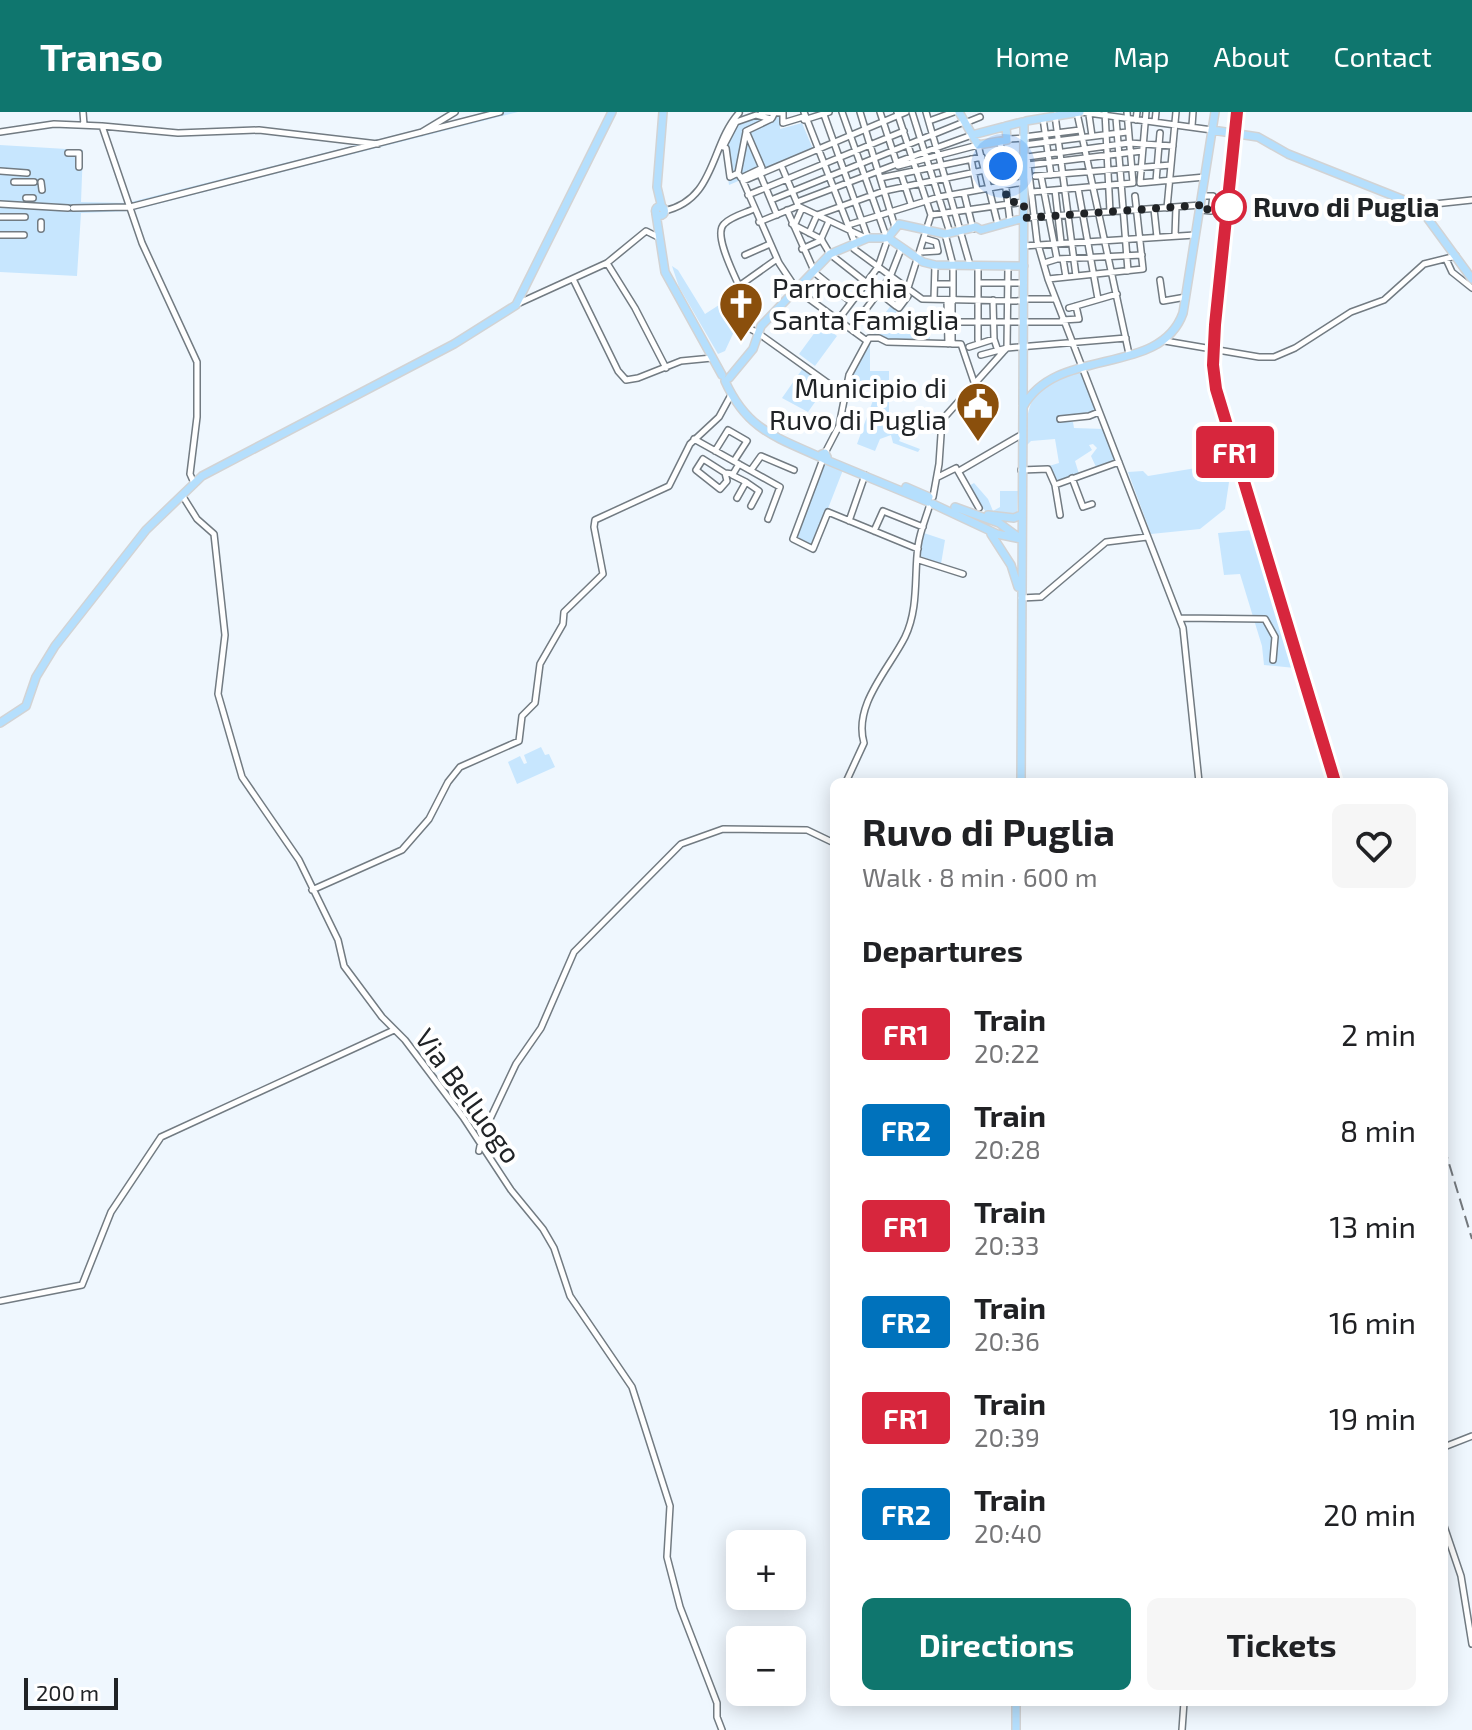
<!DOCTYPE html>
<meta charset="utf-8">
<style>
body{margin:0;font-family:"Exo 2",sans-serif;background:#f6f6f6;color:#202124;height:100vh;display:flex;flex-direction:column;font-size:30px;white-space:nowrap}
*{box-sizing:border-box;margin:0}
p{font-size:26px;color:#757577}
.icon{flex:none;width:44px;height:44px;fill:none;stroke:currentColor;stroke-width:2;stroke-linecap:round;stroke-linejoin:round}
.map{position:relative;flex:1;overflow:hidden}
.details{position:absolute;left:830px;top:666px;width:618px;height:928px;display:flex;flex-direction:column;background:#fff;border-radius:12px;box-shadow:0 4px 20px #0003}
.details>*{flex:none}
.badge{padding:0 16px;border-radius:6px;font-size:28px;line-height:52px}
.fabs{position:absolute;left:726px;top:1418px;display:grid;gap:16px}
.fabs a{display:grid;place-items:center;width:80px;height:80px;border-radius:12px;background:#fff;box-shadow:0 4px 20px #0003;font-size:40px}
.scale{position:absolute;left:24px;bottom:20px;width:94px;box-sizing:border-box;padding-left:8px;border:4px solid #202326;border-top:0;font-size:22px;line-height:28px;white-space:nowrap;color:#202326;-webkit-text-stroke:6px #fff;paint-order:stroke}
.you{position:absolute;width:40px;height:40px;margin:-20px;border:6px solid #fff;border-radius:50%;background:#1a73e8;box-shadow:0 0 0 12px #1a73e833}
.map>.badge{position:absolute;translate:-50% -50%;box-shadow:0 0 0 4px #fff}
h2{padding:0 32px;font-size:30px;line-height:72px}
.round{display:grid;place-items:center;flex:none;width:84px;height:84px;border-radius:12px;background:#f6f6f6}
.head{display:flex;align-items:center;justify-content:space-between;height:136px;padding:0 32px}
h1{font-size:38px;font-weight:700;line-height:60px}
.button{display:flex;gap:16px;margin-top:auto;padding:16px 32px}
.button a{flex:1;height:92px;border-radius:12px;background:#0f766e;color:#fff;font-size:32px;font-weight:700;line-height:92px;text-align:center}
.button a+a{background:#f6f6f6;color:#202124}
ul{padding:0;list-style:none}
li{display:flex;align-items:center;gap:24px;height:96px;padding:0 32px}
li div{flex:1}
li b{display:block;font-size:30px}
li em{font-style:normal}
li .badge{min-width:88px;font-weight:700;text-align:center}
header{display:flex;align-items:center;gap:48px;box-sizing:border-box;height:112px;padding:0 40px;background:#0f766e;color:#fff}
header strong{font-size:38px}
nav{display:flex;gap:44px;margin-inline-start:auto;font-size:28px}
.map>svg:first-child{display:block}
.green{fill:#c7e6fe}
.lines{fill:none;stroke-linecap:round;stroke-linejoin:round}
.minor-casing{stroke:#727b82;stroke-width:8}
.major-casing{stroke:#d2d3d4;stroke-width:10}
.minor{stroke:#fff;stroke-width:5}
.major{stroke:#b5dffd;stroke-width:7}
.rail{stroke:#74797e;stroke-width:2;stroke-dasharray:12 6;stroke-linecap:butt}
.line-casing{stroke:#fff;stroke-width:18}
.line{stroke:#d7263d;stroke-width:12}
.walk{stroke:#202326;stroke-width:8;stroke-dasharray:0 14.4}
.stop-dot{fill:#fff;stroke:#d7263d;stroke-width:4}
.labels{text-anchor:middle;stroke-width:8;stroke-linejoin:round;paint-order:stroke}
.stop-label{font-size:28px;font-weight:bold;fill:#202326;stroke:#fff;text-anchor:start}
.poi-label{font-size:28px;fill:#202326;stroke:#fff;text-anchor:start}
.street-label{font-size:28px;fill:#202326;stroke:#fff}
</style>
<header>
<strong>Transo</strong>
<nav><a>Home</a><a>Map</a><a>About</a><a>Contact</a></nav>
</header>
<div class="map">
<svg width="1472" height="1618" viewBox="0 0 1472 1618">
<rect width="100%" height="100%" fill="#eff7fe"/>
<path class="green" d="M486,0h32l-388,99 -49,2 -4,63 -77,-4v-127l83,5 -2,52 46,1z
M755,1l25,4v12l22,-6 11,26 -84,36 -5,-35 -3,-1 17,-30z
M672,154l6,4 27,44 14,-9 7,14 11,6 -12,26 -7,3 -39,-67z
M892,192l6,5 -7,11 39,-3v22h-43l-18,-5z
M821,212l16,12 -22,30 -16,-12z
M870,231v28h19v46h50l-1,16 -31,-9 -8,17 21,8 -2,3 -25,-9 -2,-8 -11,4 -5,12 -18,-7 19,-52 -24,-9 2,-15z
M803,256l10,6 -8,11 15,10 -12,17 -26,-14z
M1080,260l16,39 -37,6 1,5h13l1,6 30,1 11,32 -19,6 -5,-11 6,-8 -4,-4 -4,1 3,5 -17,11 4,13 -23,7 -7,-15 10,-3 -4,-24 -24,2 -6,6c2,-48 6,-62 55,-75z
M1232,350l-7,47 -25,20 -49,5 -23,-62 15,-1 5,5z
M825,351l18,7 -30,77 -17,-11z
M974,371l14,16 5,12 7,-4v-16h18l-1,23 -31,-2 -19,-25z
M1253,418l42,138 -31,-3 -2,-19 -22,-72 -16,1 -6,-42z
M924,421l21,7 -4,24 -21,-8z
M541,635l4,8 4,-1 6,13 -38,17 -9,-22 12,-6 4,8 3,-1 -3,-8z"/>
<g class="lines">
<g class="minor-casing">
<path id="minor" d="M83,0l1,13
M761,0l21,1
M783,0v11l20,-6
M804,0l51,131 -1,6 68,50 101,2
M823,0l45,126
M842,0l44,124
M860,0l35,115
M880,0l17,52
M912,0l38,121
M926,0l44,153
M1081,0l131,18
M1105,0l5,100
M1146,0l-6,71 65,-6
M1077,1l52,241
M1055,3l21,161
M1089,3l3,21
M1043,6l8,57
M1116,6l12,153
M771,7l-15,-4 -20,7 -13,25 3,1 4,29 8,-4 3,5 21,-10 -16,-37 25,-12 1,-1 2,-4
M804,8l25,-8
M1136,8l1,-8
M929,9l25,-9
M1155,10l1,-10
M965,11l15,-6
M1192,14l1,-14
M0,20l54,-8 48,2
M422,20l33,-20
M1024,25l56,-7
M1008,27l18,-1
M1000,29l10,80
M1024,33l103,-13
M68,41h11v14
M1027,44l10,85 11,38 135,349 16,154
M1027,45l102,-14 44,3
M971,47l6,31
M897,50l75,-27
M781,53l17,40
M1028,53l114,-14
M898,54l80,-21 20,80
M0,59l27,2
M738,61l8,-41
M760,62l17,41
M901,62l10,30
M1035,64l136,-11
M1041,64l16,83
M880,66l102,-21
M1156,69l4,-48
M14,70h20
M41,70l1,8
M1078,76l20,111
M1055,78l6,52
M1032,80l101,-9 -6,-71
M964,81l9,36
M748,83l156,-64
M26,86h7
M771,88l193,-78
M797,90l100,-38
M0,92l68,4
M1425,93l47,-5
M798,94l68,32
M73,96l57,-1 370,-95
M1167,96l9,-96
M754,97c-9,4 -24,8 -30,15 -11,10 10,50 15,62l-13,12 -3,10 7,10 28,15 88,63
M1154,97l3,28
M787,98l28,63 36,29
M1201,98l10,1 2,-15h-10
M664,99c52,-11 46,-66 75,-98
M931,103l93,-13
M0,105h25
M1024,106l177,-13
M41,110v7
M759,110l39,-16
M792,112l29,15 9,15 66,52
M848,113l91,-28 85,-15
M794,114l8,-18
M809,121l8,-18 67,-24 140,-29
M945,122l8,31v36
M0,123h24
M1175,124l1,-29
M821,127l8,-18
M1023,134l172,-11
M802,137l20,-9
M921,140l17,-1 -2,-9 -10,-3
M745,143l25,-11
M1063,147l3,18
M1446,147l6,13 20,16
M607,151l28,45 31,60
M1044,151l13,-4 85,-4
M1048,167l95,-10 -8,-73
M1160,168l3,21 23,-4
M574,169l44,90 8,9 12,-2 43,-17 31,-3
M978,171h46
M935,172h18
M739,174l38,-27
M934,187l1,-34
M1023,187h31
M947,188l1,44
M993,188l1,39
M517,192l90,-41 39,-32 12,6
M896,194l11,-15 24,-76 -34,-103
M896,194l3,2 9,-12
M1069,196l48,-14
M838,208l40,-53 9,-26
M1062,208l17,-1 -3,-13
M947,210h116
M851,217l39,-52 11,-28
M978,228v-74
M867,229l-70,-51 -18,-27 -36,-82 163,-69
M1165,229l94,16h15l21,-9 56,-36 33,-12 40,-36 32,-8
M952,232v-43
M969,235l25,-8 4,12
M981,243l26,-7 1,-82
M1060,307l29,-3 10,-4
M694,327l86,48 -12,32
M715,339l13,-21 19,11 -13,20
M825,341l14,-27 10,-51 20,-37h10l8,4 74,2 14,41
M823,347l-30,80 20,10 15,-37 90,37
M751,358l10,-14 33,14
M1021,358l27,-1 7,16 5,30
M958,359l21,37
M959,359l62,-36
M725,361l2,8 -7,8 -24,-19 7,-11 22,14 8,1 6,-10
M732,363l14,7 -9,16
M938,365l18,-9
M1072,366l11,29 9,-3
M746,370l13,9 -8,15
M194,371l-4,-9 7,-57v-55l-55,-119 -40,-117 76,7 81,-3 119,14
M1055,373l64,-23
M182,383l15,24 17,15 11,101 -7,59 24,83 57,83 39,80 6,26 38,51 23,23 58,77 48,73 32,39 11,19 16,48 62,91 38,119 -3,51 13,50 37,96v14l5,13
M933,385l6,-33 3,-44 61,-68 4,-4 119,-10
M849,409l16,-46
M874,419l9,-20 40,16
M919,448l44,14
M1021,486l20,-1 65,-55 41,-5
M1180,506l85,1 10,18 -2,23
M846,670l18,-39c-11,-38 25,-74 41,-106 14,-29 9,-62 13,-91 2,-15 8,-28 12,-42
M834,727v101
M312,778l90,-40 27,-31 19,-37 12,-15 59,-26 3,-25 13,-13 5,-39 23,-40 1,-12 39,-38 -9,-47 1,-7 74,-34 21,-42 29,-27 12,-22
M479,1039l3,-15 34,-72 25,-36 33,-76 107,-108 42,-15 84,1 25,12
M0,1189l82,-16 29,-73 50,-75 233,-107
M1444,1335l28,-11
M1444,1414l17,50 11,68
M1182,1618l2,-28"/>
</g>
<g class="major-casing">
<path id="major" d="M959,0l19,33 29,-5 -1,-14
M1026,9l54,-9
M1212,18l46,7 30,17 121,48 16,3 2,5 -5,2
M972,23l50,-13
M655.5 99a4.5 4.5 0 1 1 9 0a4.5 4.5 0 1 1-9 0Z
M662,96l-5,-21 6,-75
M1423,100l49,67
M656,102l9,58 57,103
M890,123l9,-11 46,10 31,-7 5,3 43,-12
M891,128l32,22 12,3 89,1
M729,266l24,-29 8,-23 69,-72 38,-16h17
M725,269c22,49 51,56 97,77
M1023,293l1,-282
M825,341l2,4 -4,1 -1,-4z
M824,347l104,43
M906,375l23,10
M933,392l64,30 24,5
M955,395l44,16 22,16
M988,403l26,3 7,-3
M991,422l20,31 7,22
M0,611l26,-17 10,-29 19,-31 91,-116 56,-54 252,-132 62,-39 96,-193
M1021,670l2,-375c34,-62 137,-29 160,-94l32,-201
M1016,1618v-28"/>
</g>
<use href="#minor" class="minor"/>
<use href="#major" class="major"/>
<path class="rail" d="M1236,0l-26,254 4,24 119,392
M1444,1035l28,92"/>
</g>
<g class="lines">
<g class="line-casing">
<path id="line" d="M1237,0l-22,213 -2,40 3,24 119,393"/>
</g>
<use href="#line" class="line"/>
<path class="walk" d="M1003,54l4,36h17v16l178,-13 -1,5 28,-3"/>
</g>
<defs>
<g id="church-pin" transform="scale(2.3)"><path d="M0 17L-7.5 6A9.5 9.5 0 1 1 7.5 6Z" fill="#8a4f0c" stroke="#fff"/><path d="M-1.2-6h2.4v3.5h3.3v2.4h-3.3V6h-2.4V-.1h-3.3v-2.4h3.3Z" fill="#fff"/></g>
<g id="civic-pin" transform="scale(2.3)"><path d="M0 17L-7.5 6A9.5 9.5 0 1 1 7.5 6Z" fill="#8a4f0c" stroke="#fff"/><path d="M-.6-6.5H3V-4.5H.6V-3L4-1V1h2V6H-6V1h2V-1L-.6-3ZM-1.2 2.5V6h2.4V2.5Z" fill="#fff"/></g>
</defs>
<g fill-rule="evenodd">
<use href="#church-pin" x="741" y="192"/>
<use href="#civic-pin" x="978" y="292"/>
</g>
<circle class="stop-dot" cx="1229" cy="95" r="16"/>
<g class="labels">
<g class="stop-label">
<text x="1253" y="105">Ruvo di Puglia</text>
</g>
<g class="poi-label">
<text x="772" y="186">Parrocchia<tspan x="772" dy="32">Santa Famiglia</tspan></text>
<text x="947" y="286" text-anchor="end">Municipio di<tspan x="947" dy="32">Ruvo di Puglia</tspan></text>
</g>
<g class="street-label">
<text transform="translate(468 984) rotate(54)" y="10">Via Belluogo</text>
</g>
</g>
</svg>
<div class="fabs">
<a>+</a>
<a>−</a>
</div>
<div class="scale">200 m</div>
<div class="you" style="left:1003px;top:54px"></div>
<b class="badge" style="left:1235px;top:340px;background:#d7263d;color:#fff">FR1</b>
<section class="details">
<div class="head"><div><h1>Ruvo di Puglia</h1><p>Walk · 8 min · 600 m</p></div><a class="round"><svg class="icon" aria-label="heart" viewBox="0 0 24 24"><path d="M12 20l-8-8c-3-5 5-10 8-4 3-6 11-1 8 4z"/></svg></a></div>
<h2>Departures</h2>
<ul>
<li><span class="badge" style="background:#d7263d;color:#fff">FR1</span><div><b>Train</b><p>20:22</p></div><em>2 min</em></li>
<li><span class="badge" style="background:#0072bc;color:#fff">FR2</span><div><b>Train</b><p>20:28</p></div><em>8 min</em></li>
<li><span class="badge" style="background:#d7263d;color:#fff">FR1</span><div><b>Train</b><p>20:33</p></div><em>13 min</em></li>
<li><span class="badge" style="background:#0072bc;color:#fff">FR2</span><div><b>Train</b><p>20:36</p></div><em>16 min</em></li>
<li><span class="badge" style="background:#d7263d;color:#fff">FR1</span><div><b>Train</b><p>20:39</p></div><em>19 min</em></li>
<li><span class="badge" style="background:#0072bc;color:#fff">FR2</span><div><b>Train</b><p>20:40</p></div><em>20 min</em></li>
</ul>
<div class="button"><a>Directions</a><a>Tickets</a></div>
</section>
</div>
